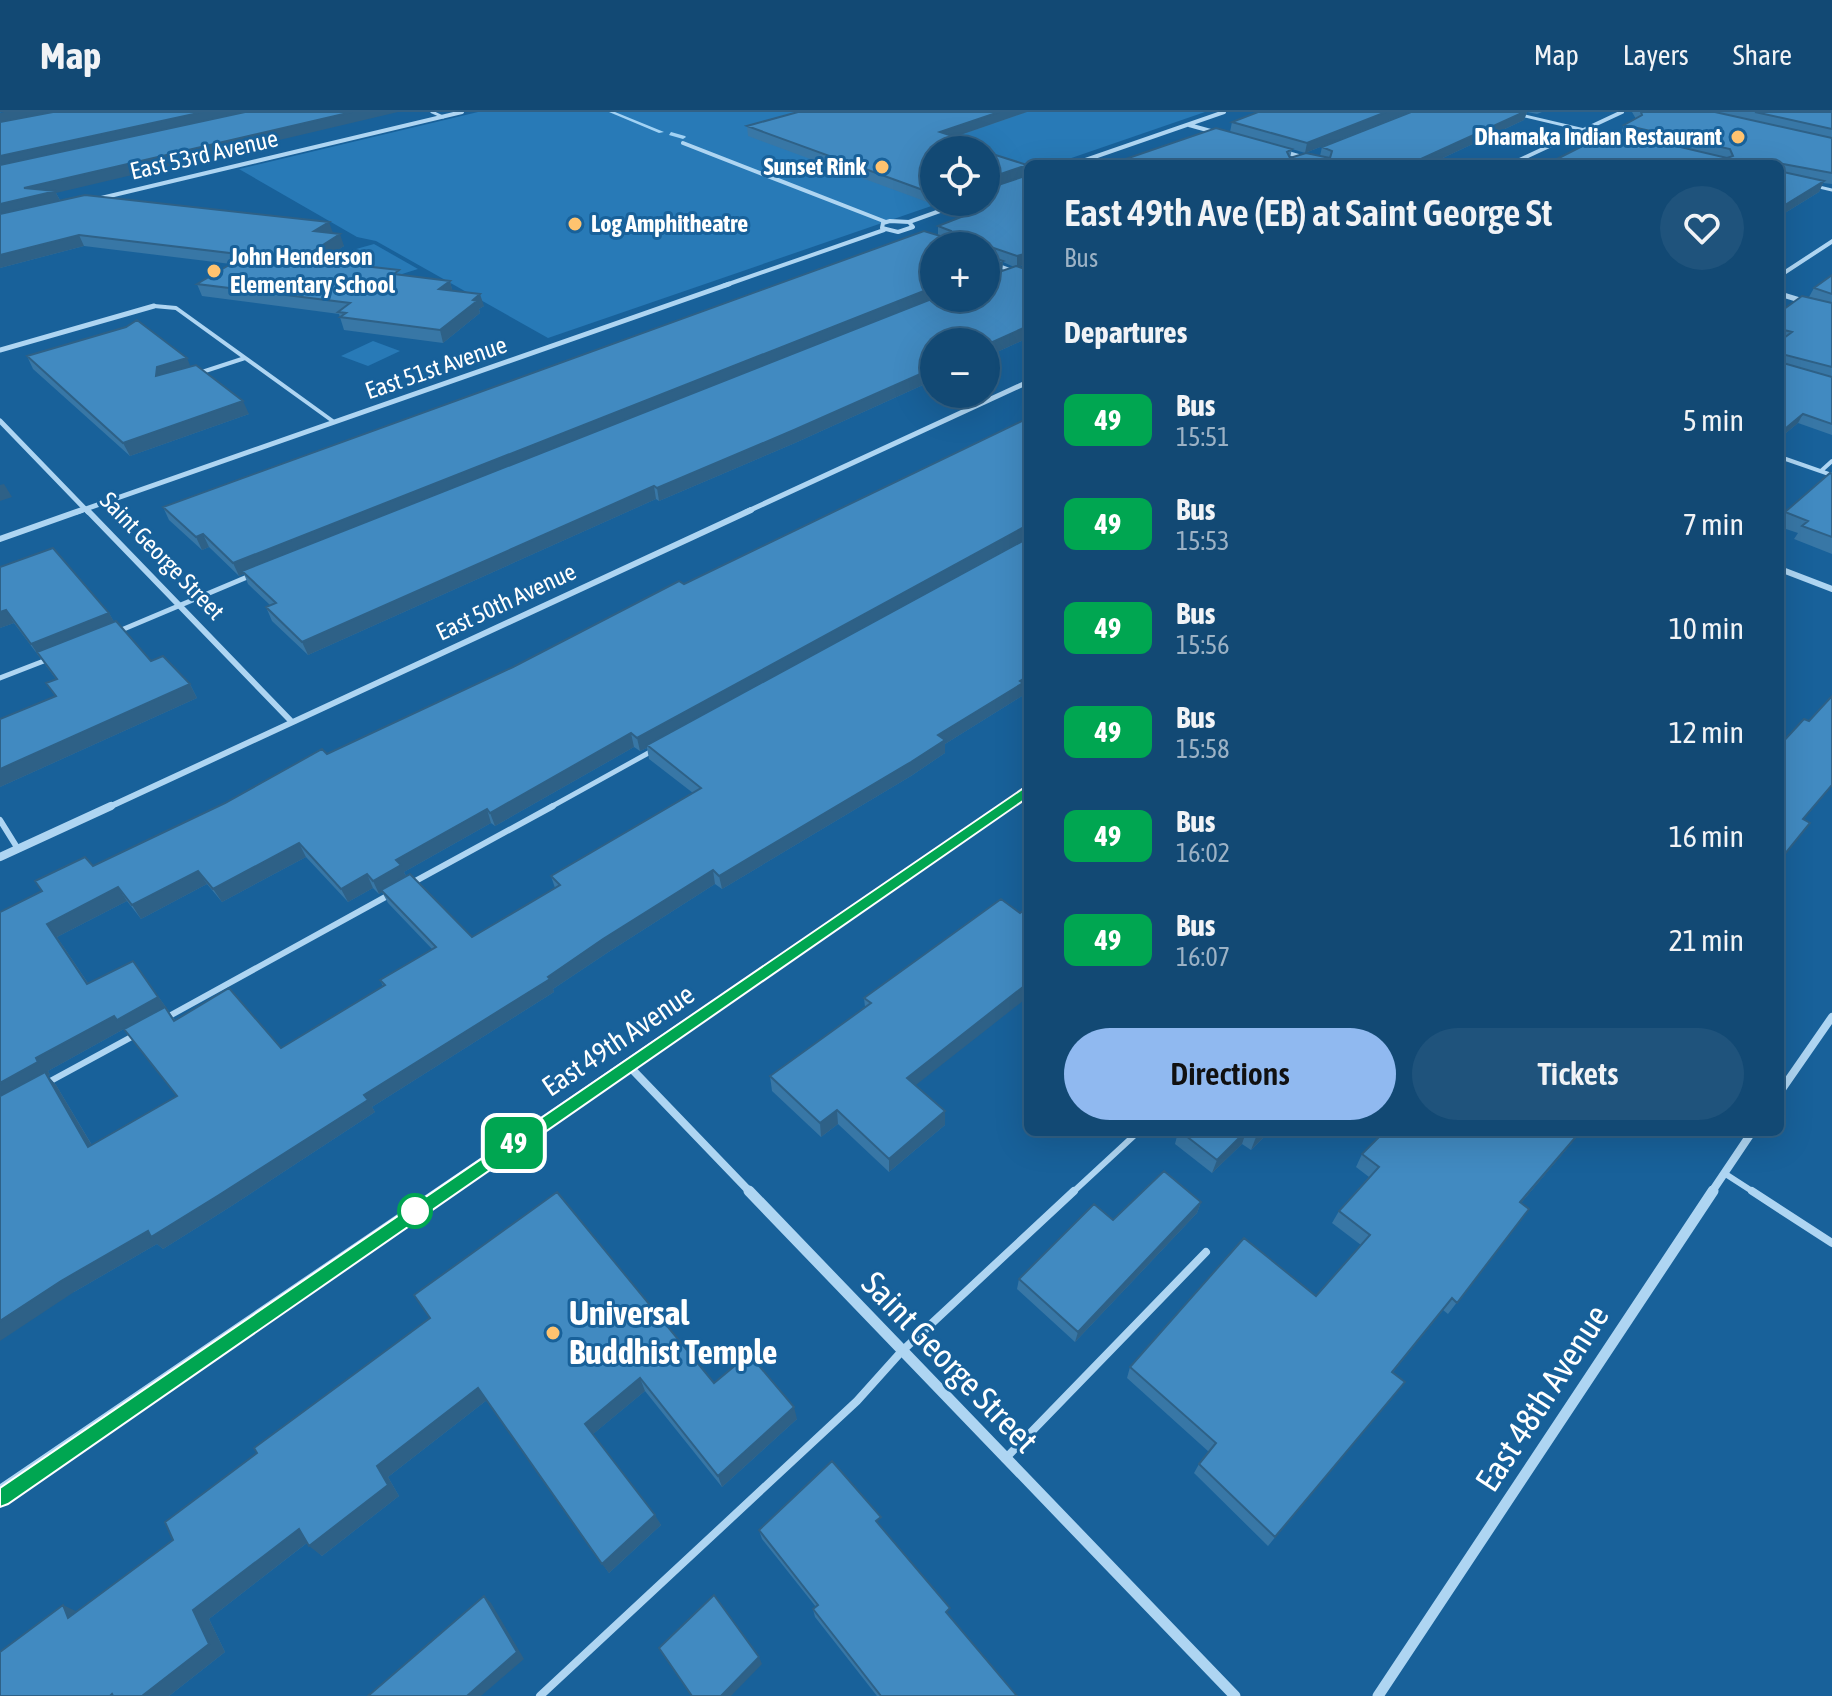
<!DOCTYPE html>
<meta charset="utf-8">
<style>
body{margin:0;font-family:"Asap Condensed",sans-serif;background:#1f537c;color:#f1f3f6;height:100vh;display:flex;flex-direction:column;font-size:30px;white-space:nowrap}
*{box-sizing:border-box;margin:0}
p{font-size:26px;color:#9cb2c5}
.icon{flex:none;width:44px;height:44px;fill:none;stroke:currentColor;stroke-width:2;stroke-linecap:round;stroke-linejoin:round}
.map{position:relative;flex:1;overflow:hidden}
.side{position:absolute;left:1024px;top:48px;width:760px;height:976px;display:flex;flex-direction:column;background:#124974;border-radius:12px;box-shadow:0 8px 32px #0002,0 0 0 2px #316186}
.side>*{flex:none}
.badge{padding:0 16px;border-radius:12px;font-size:28px;line-height:52px}
.tools{position:absolute;left:920px;top:24px;display:grid;gap:16px}
.tools a{display:grid;place-items:center;width:80px;height:80px;border-radius:50%;background:#124974;box-shadow:0 8px 32px #0002,0 0 0 2px #316186;font-size:40px}
.map>.badge{position:absolute;translate:-50% -50%;box-shadow:0 0 0 4px #fff}
h2{padding:0 40px;font-size:30px;line-height:72px}
.round{display:grid;place-items:center;flex:none;width:84px;height:84px;border-radius:42px;background:#1f537c}
.head{display:flex;align-items:center;justify-content:space-between;height:136px;padding:0 40px}
h1{font-size:38px;font-weight:600;line-height:60px}
.cta{display:flex;gap:16px;margin-top:auto;padding:16px 40px}
.cta a{flex:1;height:92px;border-radius:48px;background:#90b9f0;color:#111;font-size:32px;font-weight:600;line-height:92px;text-align:center}
.cta a+a{background:#1f537c;color:#f1f3f6}
ul{padding:0;list-style:none}
li{display:flex;align-items:center;gap:24px;height:104px;padding:0 40px}
li div{flex:1}
li b{display:block;font-size:30px}
li em{font-style:normal}
li .badge{min-width:88px;font-weight:700;text-align:center}
header{display:flex;align-items:center;gap:48px;box-sizing:border-box;height:112px;padding:0 40px;background:#124974;border-bottom:2px solid #316186}
header strong{font-size:38px}
nav{display:flex;gap:44px;margin-inline-start:auto;font-size:28px}
.map>svg:first-child{display:block}
.green{fill:#287ab7}
.lines{fill:none;stroke-linecap:round;stroke-linejoin:round}
.stream{fill:#a1d2f4;fill-rule:evenodd}
.service-far4{stroke:#aed5f2;stroke-width:3}
.service-far3{stroke:#aed5f2;stroke-width:4}
.service-far2{stroke:#aed5f2;stroke-width:5}
.service-far1{stroke:#aed5f2;stroke-width:6}
.service{stroke:#aed5f2;stroke-width:8}
.minor-far4{stroke:#aed5f2;stroke-width:4}
.minor-far3{stroke:#aed5f2;stroke-width:5}
.minor-far2{stroke:#aed5f2;stroke-width:6}
.minor-far1{stroke:#aed5f2;stroke-width:8}
.minor{stroke:#aed5f2;stroke-width:11}
.tertiary{fill:#aed5f2;fill-rule:evenodd}
.wall{fill:#3877a6;fill-rule:evenodd}
.shaded-wall{fill:#2e6187}
.building{fill:#418ac1;stroke:#2e6187;stroke-width:2}
.line{fill:#00a651;stroke:#fff;stroke-width:2}
.poi-dot{fill:#ffc36f;stroke:#18619a;stroke-width:3}
.stop-dot{fill:#fff;stroke:#00a651;stroke-width:4}
.labels{text-anchor:middle;stroke-width:6;stroke-linejoin:round;paint-order:stroke}
.far-poi-label{font-size:24px;font-weight:bold;fill:#fff;stroke:#18619a;text-anchor:end}
.far-street-label{font-size:24px;fill:#fff;stroke:#18619a}
.street-label{font-size:28px;fill:#fff;stroke:#18619a}
.near-poi-label{font-size:34px;font-weight:bold;fill:#fff;stroke:#18619a;text-anchor:start}
.near-street-label{font-size:34px;fill:#fff;stroke:#18619a}
</style>
<header>
<strong>Map</strong>
<nav><a>Map</a><a>Layers</a><a>Share</a></nav>
</header>
<div class="map">
<svg width="1832" height="1584" viewBox="0 0 1832 1584">
<rect width="100%" height="100%" fill="#18619a"/>
<path class="green" d="M478,0h727l-151,52h-26v9l-42,14v-37h-52v52h9l-395,136 -172,-97 -19,-4 -118,-68z
M374,132l44,25 -32,10 -44,-26z
M373,229l27,10 -32,15 -27,-10z"/>
<g class="lines">
<path class="stream" d="M609,0h6l49,20 -5,1z
M671,20l14,4 1,1 -3,2 -14,-4z"/>
<path class="service-far4" d="M432,0l11,5
M1508,0l102,24
M1815,74l17,4"/>
<path class="service-far3" d="M154,194l22,2 158,114
M199,261l46,-15
M1780,345l52,18
M1821,359l11,-10"/>
<path class="service-far2" d="M119,519l133,-56
M0,566l49,-19
M549,696l103,-57"/>
<path class="service-far1" d="M0,708l18,29
M410,772l143,-78
M164,907l225,-124
M45,972l92,-50
M1724,1061l31,20
M1072,1081l66,-61"/>
<path class="service" d="M1752,1079l80,52
M1005,1347l201,-207
M540,1584l317,-295 44,-49 173,-161"/>
<path class="minor-far4" d="M1189,13l29,8
M683,31l203,79
M1281,39l45,13
M1074,52l150,-52
M1511,52l111,-52
M97,87l365,-87
M890,109l19,1 4,5 -15,5 -16,-4 1,-5z
M909,110l56,-20
M986,149l42,16
M723,174l161,-56"/>
<path class="minor-far3" d="M1780,182l26,8
M0,238l154,-44
M0,309l88,91
M77,400l652,-228
M746,400l282,-130"/>
<path class="minor-far2" d="M87,398l204,211
M0,427l82,-29
M1780,457l52,20
M107,696l644,-298"/>
<path class="minor-far1" d="M0,745l111,-51
M627,952l124,129
M1780,980l52,-75
M1711,1081l41,-61"/>
<path class="minor" d="M749,1079l486,505
M1378,1584l335,-505"/>
<path class="tertiary" d="M1832,127v5l-52,34v-5z
M1028,674v10l-1028,710v-22z"/>
</g>
<path class="wall" d="M0,0l56,81 4,7 273,33 11,13 -24,15 81,14 49,6 2,9 32,16 -5,3 1,4 -37,30 -99,-13 -5,-16 -137,-18 -5,-12 34,-20 -147,-18 -84,22z
M798,0h229l-72,25 13,4v5l-34,4v52h19l-15,4 -190,-70 -1,-10z
M1409,0l-104,41 -13,-4 -2,9 30,-2 2,-9 89,-35h131l-5,2 -10,-2 -3,8 -94,44h-319l119,-32 2,-10z
M1632,0h200v72l-9,-1 -4,9 -39,24v-52h-233l74,-31 3,-8 12,-6z
M1027,53l1,99 -10,3 10,71 -42,19v-15h-52v38l-139,63 -136,58 -3,-2 -348,156 -36,-34 -6,-14 4,-2 -22,-21 -4,-10 -5,2 -30,-29 -7,3 -33,-30 -6,-13 775,-271v-10l26,-10 -11,-4v-10h33zM934,134h52v52h-52zM1003,150l11,5 -12,4z
M1832,163v160l-34,-12 -18,15v-97l2,-2h-2v-27l41,-12 -12,-3 5,-9z
M27,244l163,10 59,48 -119,42 -97,-87z
M1028,306v270l-6,4v4l-77,48v9l-34,23 -189,113 -7,-5 -108,69 -54,36 1,3 -182,115 3,5 -145,95 -67,42 -6,-5 -83,48 -74,-380 327,-158 186,-87zM634,635l6,4 7,-3 2,11 44,34 -142,83 4,12 -83,49 -66,-61 -2,-4 87,-49 4,3zM306,745l42,45 25,-14 6,6 3,-2 6,11 44,46 -52,31 3,6 -102,62 -106,-28 -42,-59 -45,22 -31,-46 70,-36 14,18 66,-35 15,18zM124,917l53,67 -85,49 -36,-60 -8,-9 2,-1 -2,-4z
M1832,362v80l-38,-15 4,-6 -18,-6v-6l5,-9z
M0,455l109,46 5,9 37,39 39,23 7,14 -197,89v-68l55,-23 -9,-13 10,-4 -42,-56 -14,5z
M1001,787l-86,186 30,26v14l-56,47 -51,-48 -17,13 -49,-46 -2,-15 95,-69 -1,-9z
M1178,1020h91l-18,18 -9,-6 -30,29 -37,-29z
M1581,1020l-60,71 8,6 -81,105 -5,-4 -50,62 12,10 -137,164 -74,-73 5,-9 10,-12 -82,-74 3,-11 186,-71 45,-51 -29,-22 7,-12 30,-34 -13,-10 6,-13z
M1201,1090l-4,11 -122,129 -58,-53 2,-10 94,-59z
M430,1206l284,65 83,36 -75,68 -77,-96 -52,43 68,91 -52,48 -122,-173 -99,77 11,19 -77,60 -15,-13 -98,76 16,33 -56,44h-169l76,-84 97,-72 84,-87z
M759,1418l190,86 68,80h-140l-62,-79 -2,-8 3,-2 -54,-68z"/>
<path class="shaded-wall" d="M4,0h56l-60,12v-11z
M203,0h50l-253,56v-12z
M352,0h46l-342,81 5,9 -61,15v-13l24,-16z
M999,0h28l-87,30v-10z
M1386,0h23l-104,41 2,-10z
M1524,0h3l-3,8 -94,44h-20z
M1027,53l-1,10 -40,15v-11z
M1824,69l-5,11 -39,24v-8z
M938,90h15l-15,4z
M329,110l4,11 -19,-2z
M340,122l4,12 -38,25 -5,-12z
M79,123l5,11 -84,22v-13z
M1028,141v11l-11,3v-11z
M1003,149l-1,11 -16,6v-11z
M450,169l3,12 -14,-4z
M934,175v11l-692,273 2,3 -5,2 -6,-13z
M480,182l4,12 -5,3 1,4 -37,30 -3,-13z
M1028,214v12l-42,19v-12z
M187,246l5,12 -36,6 1,-9z
M934,256v12l-139,63 -136,58 -2,-13z
M243,289l6,13 -119,42 -7,-13z
M1803,302l-5,9 -18,15v-5z
M4,372l8,13 -12,4v-16z
M654,374l2,13 -348,156 -6,-13z
M1026,414l-1,13 -378,206v3l-7,3 -3,-13z
M203,422l6,13 -7,3 -6,-13z
M6,498l8,13 -14,5v-16z
M109,501l7,12 -77,31 -8,-12z
M1028,564v12l-6,4v4l-77,48v9l-34,23 -189,113 -3,-13 219,-141z
M190,572l7,14 -197,89v-18z
M631,621l3,14 -139,79 -5,-13z
M1832,673v1l-40,47 11,-14z
M487,697l4,14 -87,49 3,7 -26,11 1,2 -3,2 -6,-13 23,-21z
M299,731l7,14 -84,45 -9,-13z
M713,758l2,14 -108,69 -54,36 1,3 -182,115 3,5 -145,95 -67,42 -6,-5 -83,48 -74,49v-20l61,-40 303,-186 184,-118 55,-38z
M198,759l9,13 -66,35 -9,-14z
M367,762l6,14 -25,14 -7,-13z
M118,775l9,14 -70,36 40,60 -10,-13 -40,-60z
M133,849l35,49 -44,19 -76,42 2,4 -2,1 8,9 44,74 -100,-57v-19z
M1028,871v14l-121,95v-14z
M837,998l1,14 -17,13 -1,-14z
M945,999v14l-56,47v-13z
M1245,1020h1l-4,12 -30,29 5,-13z
M1261,1020h8l-18,18 5,-13z
M1580,1020h1l-70,83 9,-13z
M1201,1090l-4,11 -122,129 3,-10z
M640,1266l5,13 -53,44 -7,-11z
M478,1276l9,12 -99,77 11,19 -77,60 -13,-10 68,-80z
M794,1295l3,12 -75,68 -4,-11z
M655,1403l6,10 -52,48 -7,-9z
M299,1417l13,10 -103,80 16,33 -56,44h-27l51,-86z
M484,1484l7,7 33,56 -43,37h-14z
M63,1493l19,9 -14,4z
M759,1545l3,7 -31,32h-10z"/>
<path class="building" d="M53,0h150l-203,44v-34z
M245,0h107l-328,76 32,3 -56,13v-39z
M798,0h201l-59,20 28,9 -7,2 20,7h-47v44l-187,-68z
M1258,0h128l-79,31 -75,-21z
M1411,0h113l-114,52h-299l105,-36 76,21 -5,3 3,6 16,-5 24,5 2,-7 -10,-4z
M1641,0h74l117,26v35l-49,-9v8l41,9 -44,27v-44h-233l65,-33 115,27 6,-2 -3,-7 -106,-24 18,-10z
M1755,0h77v17z
M986,40l41,13 -41,14z
M1028,63v78l-11,3 -32,-11 -51,1v41l-701,276 -30,-29 -7,3 -33,-30 761,-276 26,8 1,-8 -13,-5 41,-16 -23,-8h30v-13z
M85,83l244,27 -15,9 26,3 -39,25 98,11 -5,4 56,7 -11,8 41,5 -7,6 4,1 -37,29 -100,-13 6,-4 -8,-1 12,-9 -153,-19 49,-29 -167,-20 -79,20v-41z
M986,143l17,6 -17,6z
M1016,154l12,4v56l-42,19v-3h-52v26l-140,62 -137,58 -3,-2 -352,156 -36,-35 10,-4 -34,-32 692,-273h52v-23l2,1z
M1832,163v19l-18,-6z
M1802,184l30,7v64l-50,-13 1,9 49,14v47l-29,-10 -23,19v-92l12,-9 -12,-3v-17z
M137,208l50,38 -30,9 -1,9 40,-11 47,36 -120,42 -96,-87 99,-29z
M1028,306v109l-2,-1 -389,212 -6,-5 -141,80 -3,-4 -91,51 5,5 -28,16 -6,-7 -26,15 -42,-46 -86,46 -15,-18 -66,34 -14,-18 -71,37 40,60 46,-23 25,36 -41,23 -3,-4 -78,42 2,4 -38,21v-171l42,-21 -7,-10 50,-24 8,9 132,-63 97,-54 5,5 186,-87 166,-86 5,3z
M1830,361l2,1v63l-30,-11 6,-5 -23,-9z
M1028,426v138l-8,5 3,2 -85,52 7,5 -34,22 -192,114 -6,-6 -110,69 -55,38 2,2 -186,116 4,5 -149,95 -68,42 -3,-6 -87,50 -61,40v-225l45,-24 43,75 89,-51 -53,-67 41,-22 9,14 55,-33 52,60 104,-63 -5,-5 56,-33 -55,-57 29,-16 62,63 88,-52 -9,-9 150,-88 -54,-43z
M53,436l56,65 -78,31 -25,-34 -6,2v-45z
M116,509l35,40 12,-5 27,28 -190,85v-50l56,-23 -10,-13 11,-4 -20,-27z
M1832,584v89l-29,34 7,4 -30,37v-115l24,-26 5,2z
M1001,787l19,14 8,-6v76l-121,95 38,33 -56,48 -52,-49 -17,13 -50,-47 101,-73 -7,-5z
M1181,1020h64l-28,28z
M1250,1020h11l-5,5z
M1384,1020h196l-60,70 9,7 -72,94 -5,-5 -60,74 13,10 -130,155 -76,-73 17,-21 -86,-76 114,-129 72,58 54,-61 -31,-24 40,-44 -17,-13z
M1164,1059l37,31 -123,130 -59,-53 75,-75 19,16z
M557,1080l157,191 35,-29 45,53 -76,69 -78,-98 -55,46 70,91 -53,49 -124,-176 -101,78 11,19 -79,61 -10,-17 -106,81 16,34 -67,52h-29l-1,-2 -2,2h-110v-44l63,-47 5,13 105,-78 -8,-18 92,-69 -3,-5 176,-130 -16,-23z
M832,1349l49,56 -5,4 74,87 -4,4 71,84h-136l-68,-87 5,-4 -59,-75z
M714,1483l45,62 -38,39h-29l-33,-48z
M484,1484l33,56 -50,44h-99z"/>
<path class="line" d="M1028,673l5,2v7l-1025,710 -8,3v-19z"/>
<g class="poi-dot">
<circle cx="1738" cy="25" r="8"/>
<circle cx="882" cy="55" r="8"/>
<circle cx="575" cy="112" r="8"/>
<circle cx="214" cy="159" r="8"/>
<circle cx="553" cy="1221" r="8"/>
</g>
<circle class="stop-dot" cx="415" cy="1099" r="16"/>
<g class="labels">
<g class="far-poi-label">
<text x="1722" y="33">Dhamaka Indian Restaurant</text>
<text x="866" y="63">Sunset Rink</text>
<text x="591" y="120" text-anchor="start">Log Amphitheatre</text>
<text x="230" y="153" text-anchor="start">John Henderson<tspan x="230" dy="28">Elementary School</tspan></text>
</g>
<g class="far-street-label">
<text transform="translate(204 43) rotate(-13)" y="8">East 53rd Avenue</text>
<text transform="translate(436 256) rotate(-19)" y="8">East 51st Avenue</text>
<text transform="translate(162 444) rotate(46)" y="8">Saint George Street</text>
<text transform="translate(506 490) rotate(-25)" y="8">East 50th Avenue</text>
</g>
<g class="street-label">
<text transform="translate(618 928) rotate(-34)" y="10">East 49th Avenue</text>
</g>
<g class="near-poi-label">
<text x="569" y="1213">Universal<tspan x="569" dy="39">Buddhist Temple</tspan></text>
</g>
<g class="near-street-label">
<text transform="translate(950 1250) rotate(46)" y="12">Saint George Street</text>
<text transform="translate(1542 1286) rotate(-57)" y="12">East 48th Avenue</text>
</g>
</g>
</svg>
<div class="tools">
<a><svg class="icon" aria-label="locate" viewBox="0 0 24 24"><circle cx="12" cy="12" r="6"/><path d="M12 2v4M12 18v4M2 12h4M18 12h4"/></svg></a>
<a>+</a>
<a>−</a>
</div>
<b class="badge" style="left:514px;top:1031px;background:#00a651;color:#fff">49</b>
<section class="side">
<div class="head"><div><h1>East 49th Ave (EB) at Saint George St</h1><p>Bus</p></div><a class="round"><svg class="icon" aria-label="heart" viewBox="0 0 24 24"><path d="M12 20l-8-8c-3-5 5-10 8-4 3-6 11-1 8 4z"/></svg></a></div>
<h2>Departures</h2>
<ul>
<li><span class="badge" style="background:#00a651;color:#fff">49</span><div><b>Bus</b><p>15:51</p></div><em>5 min</em></li>
<li><span class="badge" style="background:#00a651;color:#fff">49</span><div><b>Bus</b><p>15:53</p></div><em>7 min</em></li>
<li><span class="badge" style="background:#00a651;color:#fff">49</span><div><b>Bus</b><p>15:56</p></div><em>10 min</em></li>
<li><span class="badge" style="background:#00a651;color:#fff">49</span><div><b>Bus</b><p>15:58</p></div><em>12 min</em></li>
<li><span class="badge" style="background:#00a651;color:#fff">49</span><div><b>Bus</b><p>16:02</p></div><em>16 min</em></li>
<li><span class="badge" style="background:#00a651;color:#fff">49</span><div><b>Bus</b><p>16:07</p></div><em>21 min</em></li>
</ul>
<div class="cta"><a>Directions</a><a>Tickets</a></div>
</section>
</div>
